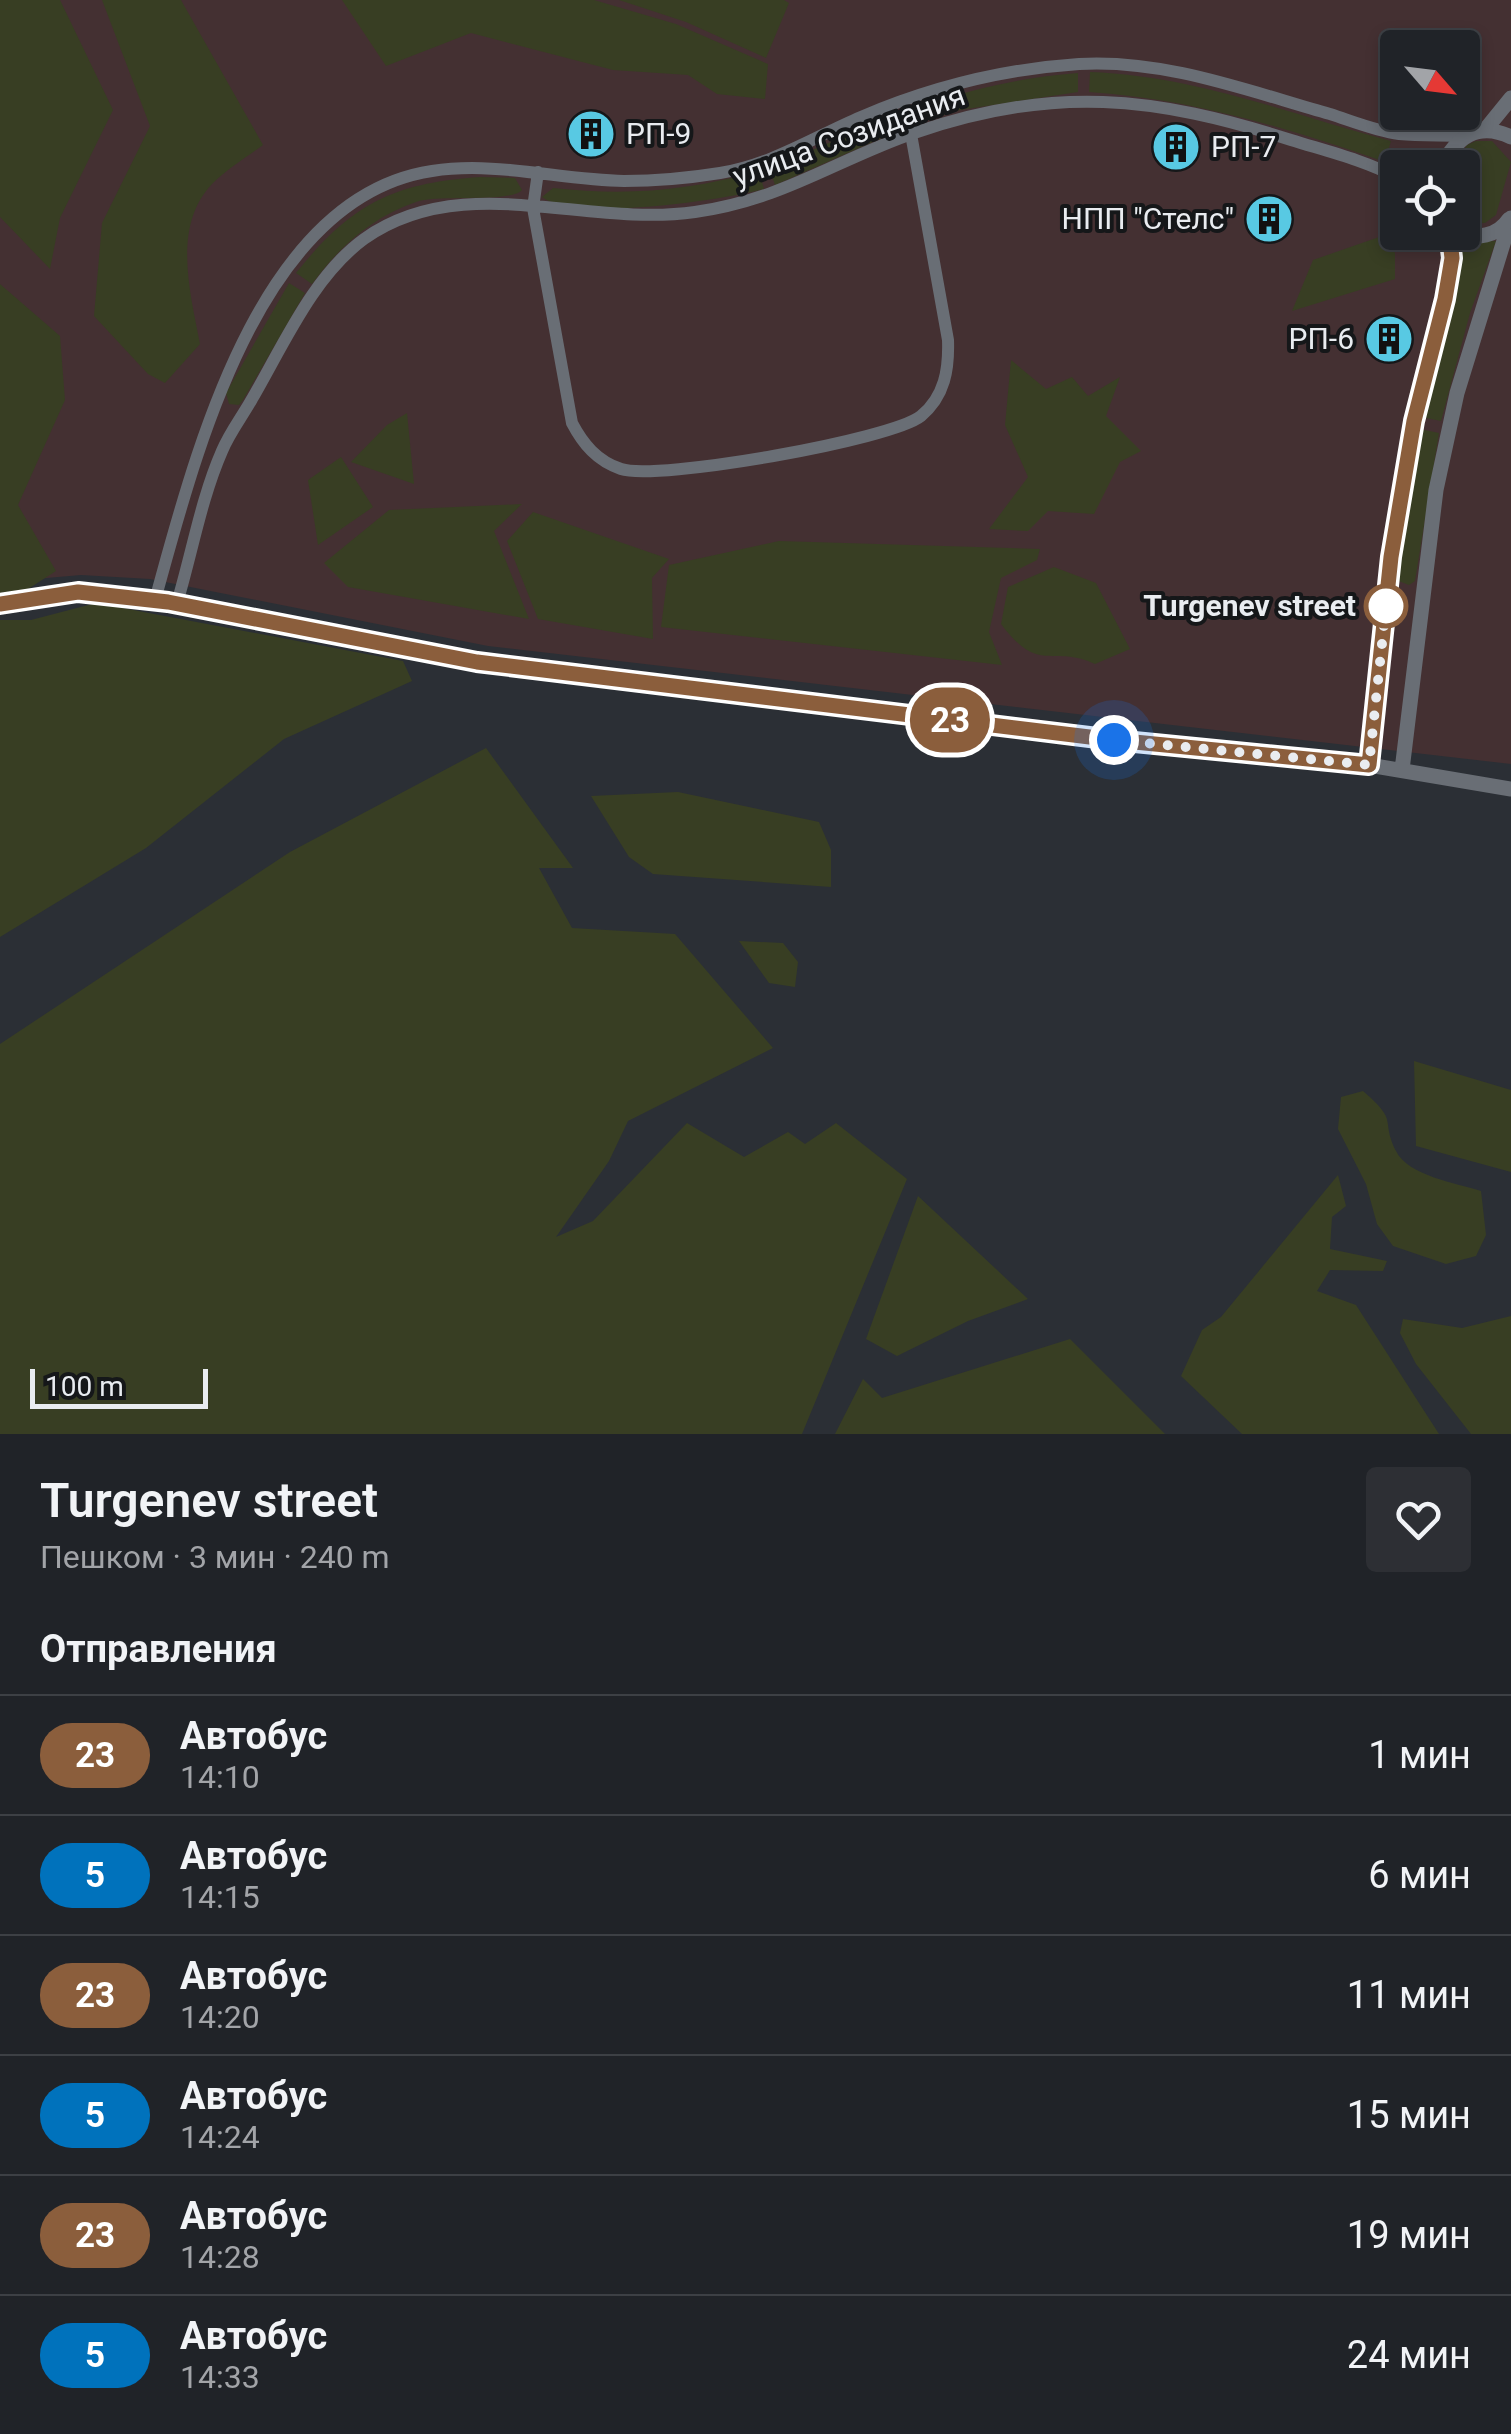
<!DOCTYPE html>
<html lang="ru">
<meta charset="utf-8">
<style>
body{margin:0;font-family:Roboto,sans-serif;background:#2d2f34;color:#f1f3f6;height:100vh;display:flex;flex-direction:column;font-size:38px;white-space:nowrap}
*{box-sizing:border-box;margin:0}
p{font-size:32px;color:#a2a4a8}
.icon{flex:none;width:55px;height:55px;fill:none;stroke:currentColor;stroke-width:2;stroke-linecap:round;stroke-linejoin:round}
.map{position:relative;height:1434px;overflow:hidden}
.side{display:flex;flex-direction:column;background:#202328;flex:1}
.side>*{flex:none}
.badge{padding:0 20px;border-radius:32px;font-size:35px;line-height:65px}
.needle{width:65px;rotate:118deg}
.controls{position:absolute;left:1380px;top:30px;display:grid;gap:20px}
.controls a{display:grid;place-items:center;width:100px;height:100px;border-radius:10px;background:#202328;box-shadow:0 5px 15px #0003,0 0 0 2px #3d4045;font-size:50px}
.scale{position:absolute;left:30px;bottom:25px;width:178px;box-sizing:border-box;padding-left:10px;border:5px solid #e9ecf0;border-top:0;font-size:28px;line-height:35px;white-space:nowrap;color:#e9ecf0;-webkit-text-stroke:8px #151719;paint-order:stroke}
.you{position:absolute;width:50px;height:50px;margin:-25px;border:8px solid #fff;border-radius:50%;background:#1a73e8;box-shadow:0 0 0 15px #1a73e833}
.map>.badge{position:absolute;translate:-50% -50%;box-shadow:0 0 0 5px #fff}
h2{padding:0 40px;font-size:38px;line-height:90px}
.round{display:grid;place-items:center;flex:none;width:105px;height:105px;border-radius:10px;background:#2d2f34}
.head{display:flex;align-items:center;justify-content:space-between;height:170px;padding:0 40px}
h1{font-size:48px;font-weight:600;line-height:75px}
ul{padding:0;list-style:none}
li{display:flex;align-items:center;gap:30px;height:120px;padding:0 40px;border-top:2px solid #3d4045}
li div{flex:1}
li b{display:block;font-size:38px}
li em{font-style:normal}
li .badge{min-width:110px;font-weight:700;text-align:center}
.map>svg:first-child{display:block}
.commercial{fill:#443032;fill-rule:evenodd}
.green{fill:#383e23}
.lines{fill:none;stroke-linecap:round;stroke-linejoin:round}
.minor{stroke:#696e75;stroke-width:12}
.tertiary{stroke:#696e75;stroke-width:15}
.line-casing{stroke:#fff;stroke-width:22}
.line{stroke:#8b5e3c;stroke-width:15}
.walk{stroke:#e9ecf0;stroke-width:10;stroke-dasharray:0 18}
.stop-dot{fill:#fff;stroke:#8b5e3c;stroke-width:5}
.labels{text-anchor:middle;stroke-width:8;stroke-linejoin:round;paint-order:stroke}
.poi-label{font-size:30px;fill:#e9ecf0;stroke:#151719;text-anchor:start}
.street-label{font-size:30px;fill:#e9ecf0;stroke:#151719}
.stop-label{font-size:30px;font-weight:bold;fill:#e9ecf0;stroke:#151719;text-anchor:end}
</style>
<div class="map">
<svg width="1511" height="1434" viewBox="0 0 1511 1434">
<rect width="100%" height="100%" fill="#2b2f35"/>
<path class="commercial" d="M0,0h1511v764l-1023,-118 -338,-67 -69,-4 -81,7zM1398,48h64v64h-64zM1398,168h64v64h-64z"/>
<path class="green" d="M0,0h60l53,110 -53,108 -10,51 -50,-52z
M102,0h79l82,145c-16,12 -36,24 -51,39 -40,42 -22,108 -12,160l-35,39 -17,-9 -54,-58 8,-93 48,-97z
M342,0h252l82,24 92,40 -3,35 -48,-5 -29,-19 -75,-5 -142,-37 -85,33z
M619,0h165l5,3 -23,55 -80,-36z
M1090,72c106,4 200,42 301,69l-6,21c-97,-34 -193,-63 -296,-70z
M1078,73v19l-118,18 -51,16 -134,59 -6,-17c109,-45 190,-86 309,-95z
M1476,141h16l19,21 -15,53 -11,8 -22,-1 -1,-54h-10l15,-23z
M759,171l5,18c-42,11 -187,33 -222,8l11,-9c74,8 134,3 206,-17z
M480,177l35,1 7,12c-11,13 -82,4 -106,12 -44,15 -77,45 -104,82l-16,-11c55,-69 97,-90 184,-96z
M1382,236l13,17v26l-103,32 21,-51z
M1496,241l-26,72 -29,108 -20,-4 37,-133 1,-42z
M289,283l16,10 -62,107 -4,5 -10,-1 -3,-11z
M0,284l60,52 5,64 -47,105 38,66 -28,18 -28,4z
M1011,360l35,29 26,-12 16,19 32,-19 -14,39 35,35 -21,11 -26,52 -46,-3 -20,20 -39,-2 39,-52 -23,-52z
M407,413l7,71 -63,-22 36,-37z
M1420,429l19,4 -24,148 -6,4 -13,-5z
M341,457l32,50 -55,38 -10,-65z
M522,504l-28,27 35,88 -181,-32 -24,-24 65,-53z
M533,512l136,47 -17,19 1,61 -115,-20 -31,-78z
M779,541l261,8 -3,11 -36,18 -12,54 13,33 -341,-38 8,-62z
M1054,567l42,16 34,66 -35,15c-44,-20 -55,12 -94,-40l7,-37z
M96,603l307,58 9,20 -128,58 -138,109 -146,89v-317h31z
M486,748l87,120h-34l33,60 103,6 98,114 -145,73 -19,40 -53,76 37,-16 94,-98 57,34 44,-25 17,12 31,-21 71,56 -105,255h-802v-390l290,-192z
M678,792l141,30 12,28v37l-178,-13 -24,-17 -38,-61z
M739,941l44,2 15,19 -3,25 -26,-4z
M1414,1061l97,29v82l-95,-26z
M1363,1091c37,32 17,27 33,60 12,25 61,32 85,40l5,44 -10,21 -30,8 -53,-18 -16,-22 -11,-40 -28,-55 3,-32z
M1338,1175l8,31 -14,11 -2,32 57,12 -4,10 -53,-1 -13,21 39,14 83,129h-197l-61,-58 21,-46 19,-13z
M918,1196l110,103 -60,22 -71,35 -31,-17z
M1511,1316v118h-40l-55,-70 -16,-31 3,-14 59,9z
M1070,1339l95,95h-330l28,-55 19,19z"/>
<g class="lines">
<path class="minor" d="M538,172l-5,36 39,215c11,21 25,38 49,46 36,12 270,-29 300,-53 24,-20 28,-47 27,-76l-37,-206
M155,600c39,-140 102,-403 277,-429 64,-10 128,9 192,10 31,0 65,-3 96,-8 51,-8 94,-36 141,-56 70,-30 142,-48 218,-53 86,-5 169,27 251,50 22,7 46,17 69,20 21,2 43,1 64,2
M177,603c15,-50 24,-104 45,-152 8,-19 20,-34 30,-52 31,-53 61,-123 112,-160 99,-70 220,-11 331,-27 87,-12 141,-52 219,-79 138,-48 241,-37 377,7 35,11 73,20 107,38"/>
<path class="tertiary" d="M1485,130l26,-32
M1441,168c15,-31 37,-47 70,-31
M1458,232c18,8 40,4 51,-13
M0,604l78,-12 90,10 309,60 637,78 255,25 142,24
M1369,765c12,-98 18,-197 35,-295 12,-71 52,-170 45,-238
M1402,770l34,-280 21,-97 54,-175"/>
</g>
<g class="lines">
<g class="line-casing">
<path id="line" d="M0,604l78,-12 90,10 309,60 637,78 255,25 22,-208 23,-136 31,-122 7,-41 -3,-26"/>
</g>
<use href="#line" class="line"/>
<path class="walk" d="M1114,740l255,25 17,-159"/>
</g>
<defs>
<g id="building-disc" transform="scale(2.5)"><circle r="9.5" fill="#58c9e3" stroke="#151719"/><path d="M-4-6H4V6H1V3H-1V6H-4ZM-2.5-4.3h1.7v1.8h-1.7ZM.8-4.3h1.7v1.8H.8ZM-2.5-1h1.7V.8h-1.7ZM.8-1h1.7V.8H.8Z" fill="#111"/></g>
</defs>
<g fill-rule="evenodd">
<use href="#building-disc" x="591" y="134"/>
<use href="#building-disc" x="1176" y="147"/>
<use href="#building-disc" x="1269" y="219"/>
<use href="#building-disc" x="1389" y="339"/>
</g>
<circle class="stop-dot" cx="1386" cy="606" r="20"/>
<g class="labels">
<g class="poi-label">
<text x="626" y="144">РП-9</text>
<text x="1211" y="157">РП-7</text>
<text x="1234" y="229" text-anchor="end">НПП "Стелс"</text>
<text x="1354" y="349" text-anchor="end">РП-6</text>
</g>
<g class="street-label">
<text transform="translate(849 136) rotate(-20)" y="10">улица Созидания</text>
</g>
<g class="stop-label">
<text x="1356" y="616">Turgenev street</text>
</g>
</g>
</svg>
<div class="controls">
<a><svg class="needle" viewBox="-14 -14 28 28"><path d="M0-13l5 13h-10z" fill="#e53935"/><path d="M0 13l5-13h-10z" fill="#a2a4a8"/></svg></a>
<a><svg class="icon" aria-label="locate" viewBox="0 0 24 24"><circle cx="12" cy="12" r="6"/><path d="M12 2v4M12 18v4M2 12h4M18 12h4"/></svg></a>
</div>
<div class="scale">100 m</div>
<div class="you" style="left:1114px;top:740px"></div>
<b class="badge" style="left:950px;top:720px;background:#8b5e3c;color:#fff">23</b>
</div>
<section class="side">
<div class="head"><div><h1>Turgenev street</h1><p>Пешком · 3 мин · 240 m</p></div><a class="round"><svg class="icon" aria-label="heart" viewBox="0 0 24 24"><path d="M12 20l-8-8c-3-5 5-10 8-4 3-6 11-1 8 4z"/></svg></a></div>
<h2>Отправления</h2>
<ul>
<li><span class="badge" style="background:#8b5e3c;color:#fff">23</span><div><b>Автобус</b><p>14:10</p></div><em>1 мин</em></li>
<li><span class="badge" style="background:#0072bc;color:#fff">5</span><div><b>Автобус</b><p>14:15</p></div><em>6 мин</em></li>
<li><span class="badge" style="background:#8b5e3c;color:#fff">23</span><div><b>Автобус</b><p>14:20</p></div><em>11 мин</em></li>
<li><span class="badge" style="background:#0072bc;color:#fff">5</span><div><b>Автобус</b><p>14:24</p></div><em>15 мин</em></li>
<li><span class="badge" style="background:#8b5e3c;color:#fff">23</span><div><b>Автобус</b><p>14:28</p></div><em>19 мин</em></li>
<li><span class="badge" style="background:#0072bc;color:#fff">5</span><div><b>Автобус</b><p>14:33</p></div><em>24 мин</em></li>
</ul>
</section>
